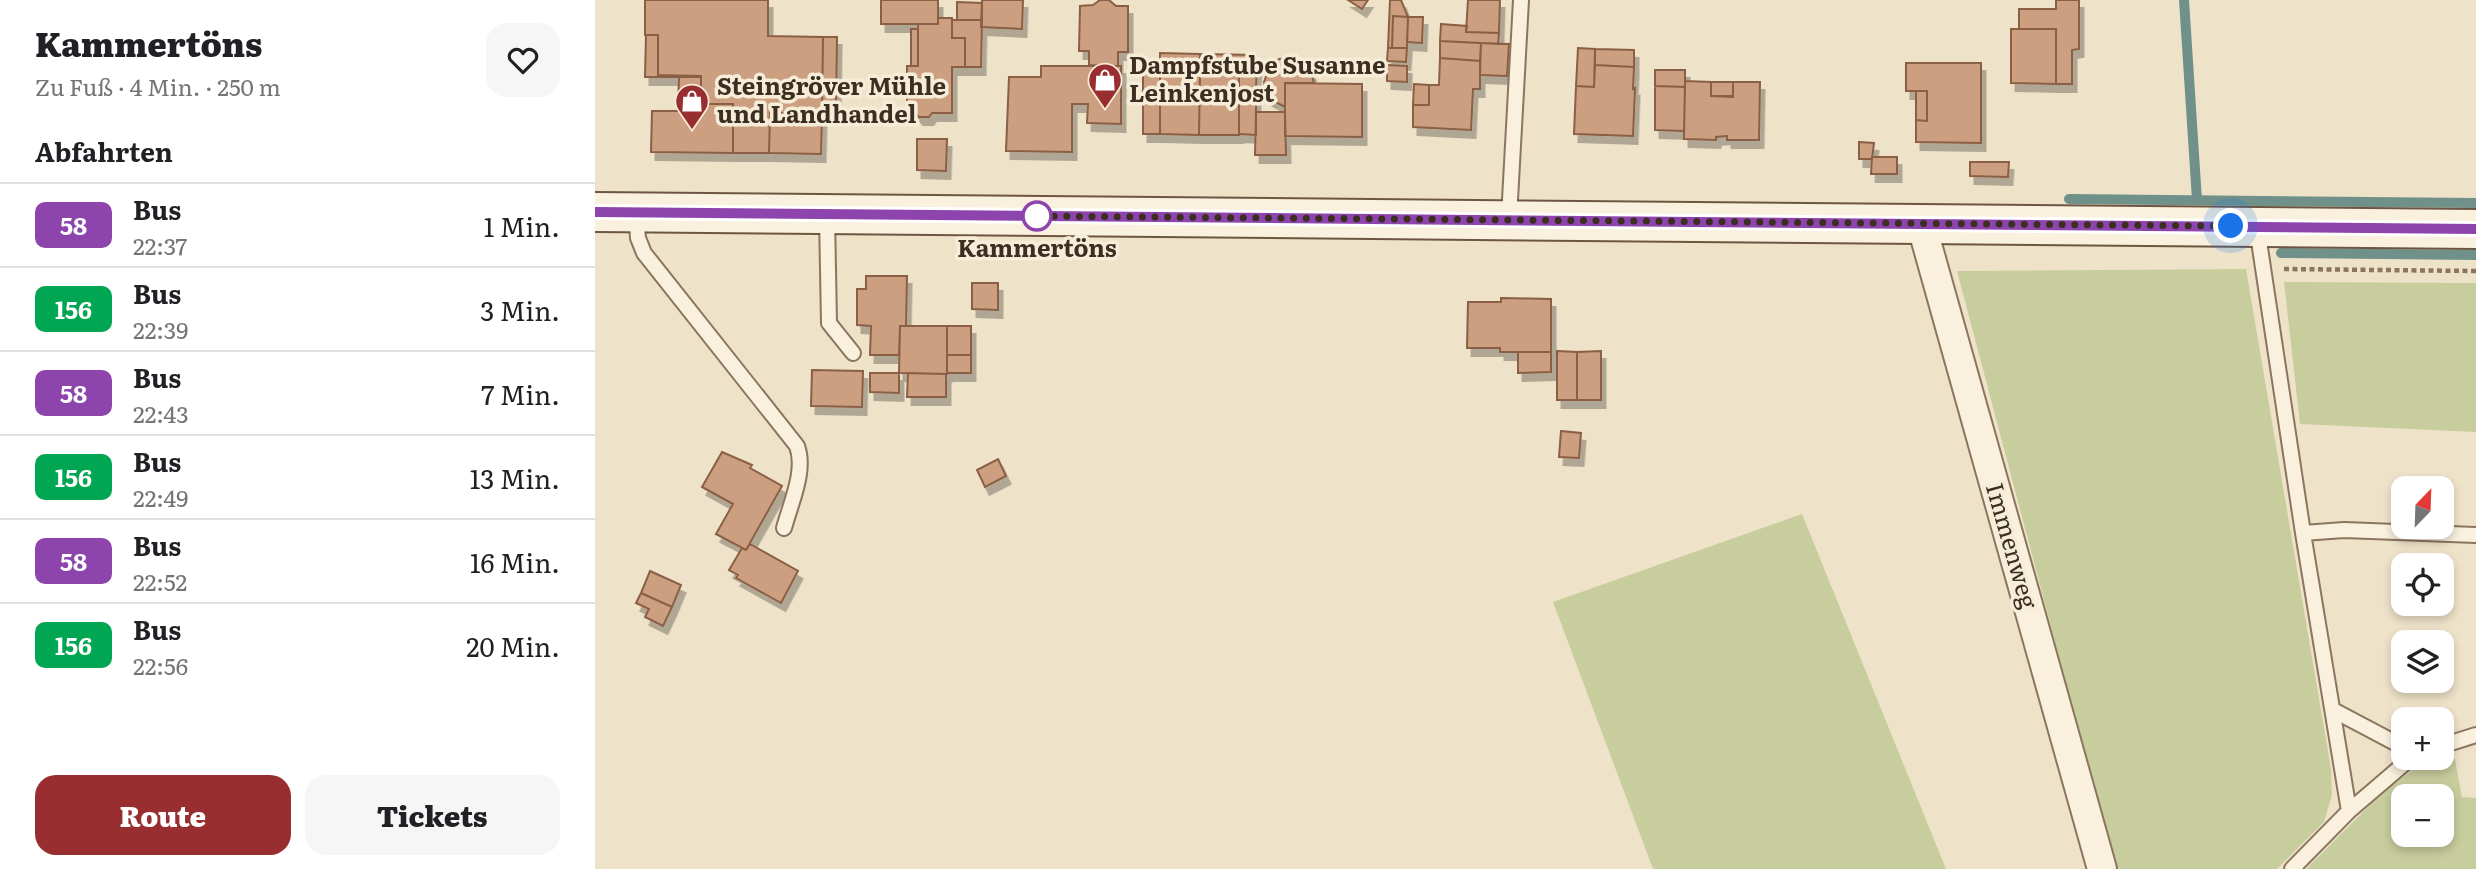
<!DOCTYPE html>
<html lang="de">
<meta charset="utf-8">
<style>
body{margin:0;font-family:Literata,serif;background:#f6f6f6;color:#202124;height:100vh;display:flex;flex-direction:column;font-size:26px;white-space:nowrap}
*{box-sizing:border-box;margin:0}
p{font-size:23px;color:#757577}
.icon{flex:none;width:38px;height:38px;fill:none;stroke:currentColor;stroke-width:2;stroke-linecap:round;stroke-linejoin:round}
.map{position:relative;flex:1;overflow:hidden}
.details{display:flex;flex-direction:column;background:#fff;width:595px}
.details>*{flex:none}
.badge{padding:0 14px;border-radius:10px;font-size:24px;line-height:46px}
.needle{width:46px;rotate:23deg}
.tools{position:absolute;left:1796px;top:476px;display:grid;gap:14px}
.tools a{display:grid;place-items:center;width:63px;height:63px;border-radius:14px;background:#fff;box-shadow:0 4px 10px #0003;font-size:35px}
.you{position:absolute;width:35px;height:35px;margin:-18px;border:5px solid #fff;border-radius:50%;background:#1a73e8;box-shadow:0 0 0 10px #1a73e833}
.map>.badge{position:absolute;translate:-50% -50%;box-shadow:0 0 0 4px #fff}
h2{padding:0 35px;font-size:26px;line-height:63px}
.round{display:grid;place-items:center;flex:none;width:74px;height:74px;border-radius:21px;background:#f6f6f6}
.head{display:flex;align-items:center;justify-content:space-between;height:119px;padding:0 35px}
h1{font-size:33px;font-weight:800;line-height:52px}
.cta{display:flex;gap:14px;margin-top:auto;padding:14px 35px}
.cta a{flex:1;height:80px;border-radius:21px;background:#992e30;color:#fff;font-size:28px;font-weight:800;line-height:80px;text-align:center}
.cta a+a{background:#f6f6f6;color:#202124}
ul{padding:0;list-style:none}
li{display:flex;align-items:center;gap:21px;height:84px;padding:0 35px;border-top:2px solid #e0e0e0}
li div{flex:1}
li b{display:block;font-size:26px}
li em{font-style:normal}
li .badge{min-width:77px;font-weight:700;text-align:center}
main{display:flex;flex:1;min-height:0}
.map>svg:first-child{display:block}
.green{fill:#c8cd9d;fill-rule:evenodd}
.lines{fill:none;stroke-linecap:round;stroke-linejoin:round}
.stream{stroke:#709189;stroke-width:10}
.building{fill:#cc9f80;stroke:#8a5f44;stroke-width:2;filter:url(#shadow)}
.lane-casing{stroke:#8b755e;stroke-width:18}
.street-casing{stroke:#8b755e;stroke-width:32}
.secondary-casing{stroke:#6d5641;stroke-width:42}
.path{stroke:#8b755e;stroke-width:4.5;stroke-dasharray:5 3.5;stroke-linecap:butt}
.lane{stroke:#f9f0dd;stroke-width:14}
.street{stroke:#f9f0dd;stroke-width:28}
.secondary{stroke:#f9f0dd;stroke-width:38}
.line-casing{stroke:#fff;stroke-width:16}
.line{stroke:#8e44ad;stroke-width:10}
.walk{stroke:#3c2e21;stroke-width:7;stroke-dasharray:0 12.6}
.stop-dot{fill:#fff;stroke:#8e44ad;stroke-width:3.5}
.labels{text-anchor:middle;stroke-width:7;stroke-linejoin:round;paint-order:stroke}
.poi-label{font-size:24px;font-weight:bold;fill:#3c2e21;stroke:#f6edd9;text-anchor:start}
.stop-label{font-size:24px;font-weight:bold;fill:#3c2e21;stroke:#f6edd9}
.street-label{font-size:24px;fill:#3c2e21;stroke:#f6edd9}
</style>
<main>
<section class="details">
<div class="head"><div><h1>Kammertöns</h1><p>Zu Fuß · 4 Min. · 250 m</p></div><a class="round"><svg class="icon" aria-label="heart" viewBox="0 0 24 24"><path d="M12 20l-8-8c-3-5 5-10 8-4 3-6 11-1 8 4z"/></svg></a></div>
<h2>Abfahrten</h2>
<ul>
<li><span class="badge" style="background:#8e44ad;color:#fff">58</span><div><b>Bus</b><p>22:37</p></div><em>1 Min.</em></li>
<li><span class="badge" style="background:#00a651;color:#fff">156</span><div><b>Bus</b><p>22:39</p></div><em>3 Min.</em></li>
<li><span class="badge" style="background:#8e44ad;color:#fff">58</span><div><b>Bus</b><p>22:43</p></div><em>7 Min.</em></li>
<li><span class="badge" style="background:#00a651;color:#fff">156</span><div><b>Bus</b><p>22:49</p></div><em>13 Min.</em></li>
<li><span class="badge" style="background:#8e44ad;color:#fff">58</span><div><b>Bus</b><p>22:52</p></div><em>16 Min.</em></li>
<li><span class="badge" style="background:#00a651;color:#fff">156</span><div><b>Bus</b><p>22:56</p></div><em>20 Min.</em></li>
</ul>
<div class="cta"><a>Route</a><a>Tickets</a></div>
</section>
<div class="map">
<svg width="1881" height="869" viewBox="0 0 1881 869">
<defs>
<filter id="shadow"><feDropShadow dx="4.5" dy="8" stdDeviation="0" flood-color="#0004"/></filter>
</defs>
<rect width="100%" height="100%" fill="#eee3c9"/>
<path class="green" d="M1651,269l85,500 1,26 -8,27 -47,47h-162l-158,-598z
M1689,282l192,1v149l-176,-8z
M1207,514l144,355h-293l-100,-267z
M1860,759l7,38 14,1v71h-170l81,-81 41,-28zM1846,796v39h-38v-39z"/>
<g class="lines">
<path class="stream" d="M1589,0l13,200
M1474,199l407,4
M1686,253l195,2"/>
</g>
<path class="building" d="M50,0h123v36l55,1 -1,77 -52,-1 -1,40h-36v-49h-32v-28l-43,-1v-40h-13z
M286,0h57v24h-57z
M387,0h41l-1,29 -41,-2z
M514,0l7,6h12v46h-10v14l-29,-1v-14h-10l1,-45 13,-1 7,-5z
M753,0h20l-6,9z
M795,0h11l7,17 -15,-1 -1,32h-4z
M873,0h32l-1,33 -33,-1z
M1461,0h23v49l-7,1v34h-16v-55h-37v-20h37z
M362,2l25,1v17h-25z
M798,16l15,1 -1,31h-15z
M813,17h15l-1,26 -15,-1z
M343,18h14v20h13v29h-13v46h-20l-3,4h-10l-4,-4h-8v-47h11v-42h20z
M357,20h30l-1,47h-16v-29h-13z
M846,24l26,2 -1,6 33,1 -1,11 -58,-3z
M316,29h7v37h-7z
M1416,29h45v55l-45,-1z
M51,35h12v40l43,1v1h-56z
M228,37h14l-1,77h-14z
M845,41l41,2 -1,18 -40,-3z
M886,43l28,1 -2,32 -27,-1z
M793,48h19l-1,14 -19,-1z
M983,48l17,1 -1,38 -18,-1z
M1000,49l39,1v17l-39,-2z
M565,53l40,1v20h-40z
M605,54l57,1 -1,36h-17v-16l-39,-1z
M695,58l15,6 6,8 3,11h-29v24l-17,-9 -4,-16 6,-16 9,-7z
M845,58l40,3v28h-7l-2,41 -58,-3v-22h16v-20h10z
M1311,63h75v80l-65,-1v-22l11,1v-30h-21z
M792,65l20,1v16l-20,-1z
M1000,65l39,2 -1,22 2,-1 -2,48 -59,-2 2,-48 18,1z
M446,66h80v58l-34,-1 1,-19h-16v48l-66,-1 3,-74h32z
M1060,70h30v17l-30,-1z
M548,74h17v16h-17z
M565,74h40l-1,61 -39,-1z
M605,74l39,1v60h-40z
M84,77h22v27h-23z
M1090,81l26,1v14h22v-14h27l-1,58h-32v-4l-11,1v3l-32,-1z
M1116,82h22v15l-22,-1z
M690,83l77,1v53l-77,-1z
M819,84l15,1v20h-16z
M1060,86l30,1 -1,44 -29,-1z
M548,90h17v44h-17z
M644,91h17v44l-17,-1z
M1321,91h11v30l-11,-1z
M83,104h55v49l-82,-1 1,-41h26z
M661,112h29l1,43h-31z
M175,113l52,1 -1,40 -52,-1z
M322,139h30l-1,32 -29,-1z
M1264,142l15,1 -2,16h-13z
M1277,157h25v17h-26z
M1375,162h39l-1,15 -38,-1z
M271,276h41l-1,50h-6l-1,29h-29l1,-29 -14,-1v-36h9z
M377,283h26v27l-26,-1z
M906,298l50,1v53h-51v-4h-33l1,-46h33z
M305,326h47v48l-48,-1z
M352,326h24v29h-24z
M962,351l20,1v48h-20z
M1006,351v49h-24v-48z
M923,352h33v20l-33,1z
M352,355h24v18h-24z
M217,370l51,1 -1,36 -51,-1z
M275,373h29v20l-29,-1z
M313,373l38,1v23h-39z
M966,431l20,2 -2,25 -20,-1z
M127,452l30,13 -2,3 32,18 -36,64 -30,-16 17,-30 -31,-17z
M403,459l8,17 -21,11 -8,-17z
M155,544l48,27 -17,32 -45,-25 2,-3 -9,-5 13,-22 4,2z
M55,571l31,14 -9,22 -31,-14z
M46,593l31,14 -9,19 -18,-9 4,-8 -13,-6z"/>
<g class="lines">
<g class="lane-casing">
<path id="lane" d="M41,214l2,24 6,15 153,193c9,25 -6,56 -13,82
M232,216l2,107 24,30
M914,218l12,-218
M1662,228l46,305 46,278
M1708,533l41,-3 132,5
M1738,710l70,37
M1846,746l35,-11
M1697,869l57,-58 62,-53"/>
</g>
<g class="street-casing">
<path id="street" d="M1326,223l181,646"/>
</g>
<g class="secondary-casing">
<path id="secondary" d="M0,212l1881,17"/>
</g>
<path class="path" d="M1689,269l192,2"/>
<use href="#lane" class="lane"/>
<use href="#street" class="street"/>
<use href="#secondary" class="secondary"/>
</g>
<g class="lines">
<g class="line-casing">
<path id="line" d="M0,212l1881,17"/>
</g>
<use href="#line" class="line"/>
<path class="walk" d="M442,216h-4l1198,10"/>
</g>
<defs>
<g id="shop-pin" transform="scale(1.75)"><path d="M0 17L-7.5 6A9.5 9.5 0 1 1 7.5 6Z" fill="#992e30" stroke="#f6edd9"/><path d="M-5-2.5h2.3a2.7 3.5 0 0 1 5.4 0H5L5.5 6h-11ZM-1.5-2.5h3a1.5 2.3 0 0 0-3 0Z" fill="#fff"/></g>
</defs>
<g fill-rule="evenodd">
<use href="#shop-pin" x="510" y="80"/>
<use href="#shop-pin" x="97" y="101"/>
</g>
<circle class="stop-dot" cx="442" cy="216" r="14"/>
<g class="labels">
<g class="poi-label">
<text x="534" y="74">Dampfstube Susanne<tspan x="534" dy="28">Leinkenjost</tspan></text>
<text x="122" y="95">Steingröver Mühle<tspan x="122" dy="28">und Landhandel</tspan></text>
</g>
<g class="stop-label">
<text x="442" y="257">Kammertöns</text>
</g>
<g class="street-label">
<text transform="translate(1416 546) rotate(74)" y="8">Immenweg</text>
</g>
</g>
</svg>
<div class="tools">
<a><svg class="needle" viewBox="-14 -14 28 28"><path d="M0-13l5 13h-10z" fill="#e53935"/><path d="M0 13l5-13h-10z" fill="#757577"/></svg></a>
<a><svg class="icon" aria-label="locate" viewBox="0 0 24 24"><circle cx="12" cy="12" r="6"/><path d="M12 2v4M12 18v4M2 12h4M18 12h4"/></svg></a>
<a><svg class="icon" aria-label="layers" viewBox="0 0 24 24"><path d="M12 4l9 5-9 5-9-5zM3 14l9 5 9-5"/></svg></a>
<a>+</a>
<a>−</a>
</div>
<div class="you" style="left:1636px;top:226px"></div>
</div>
</main>
